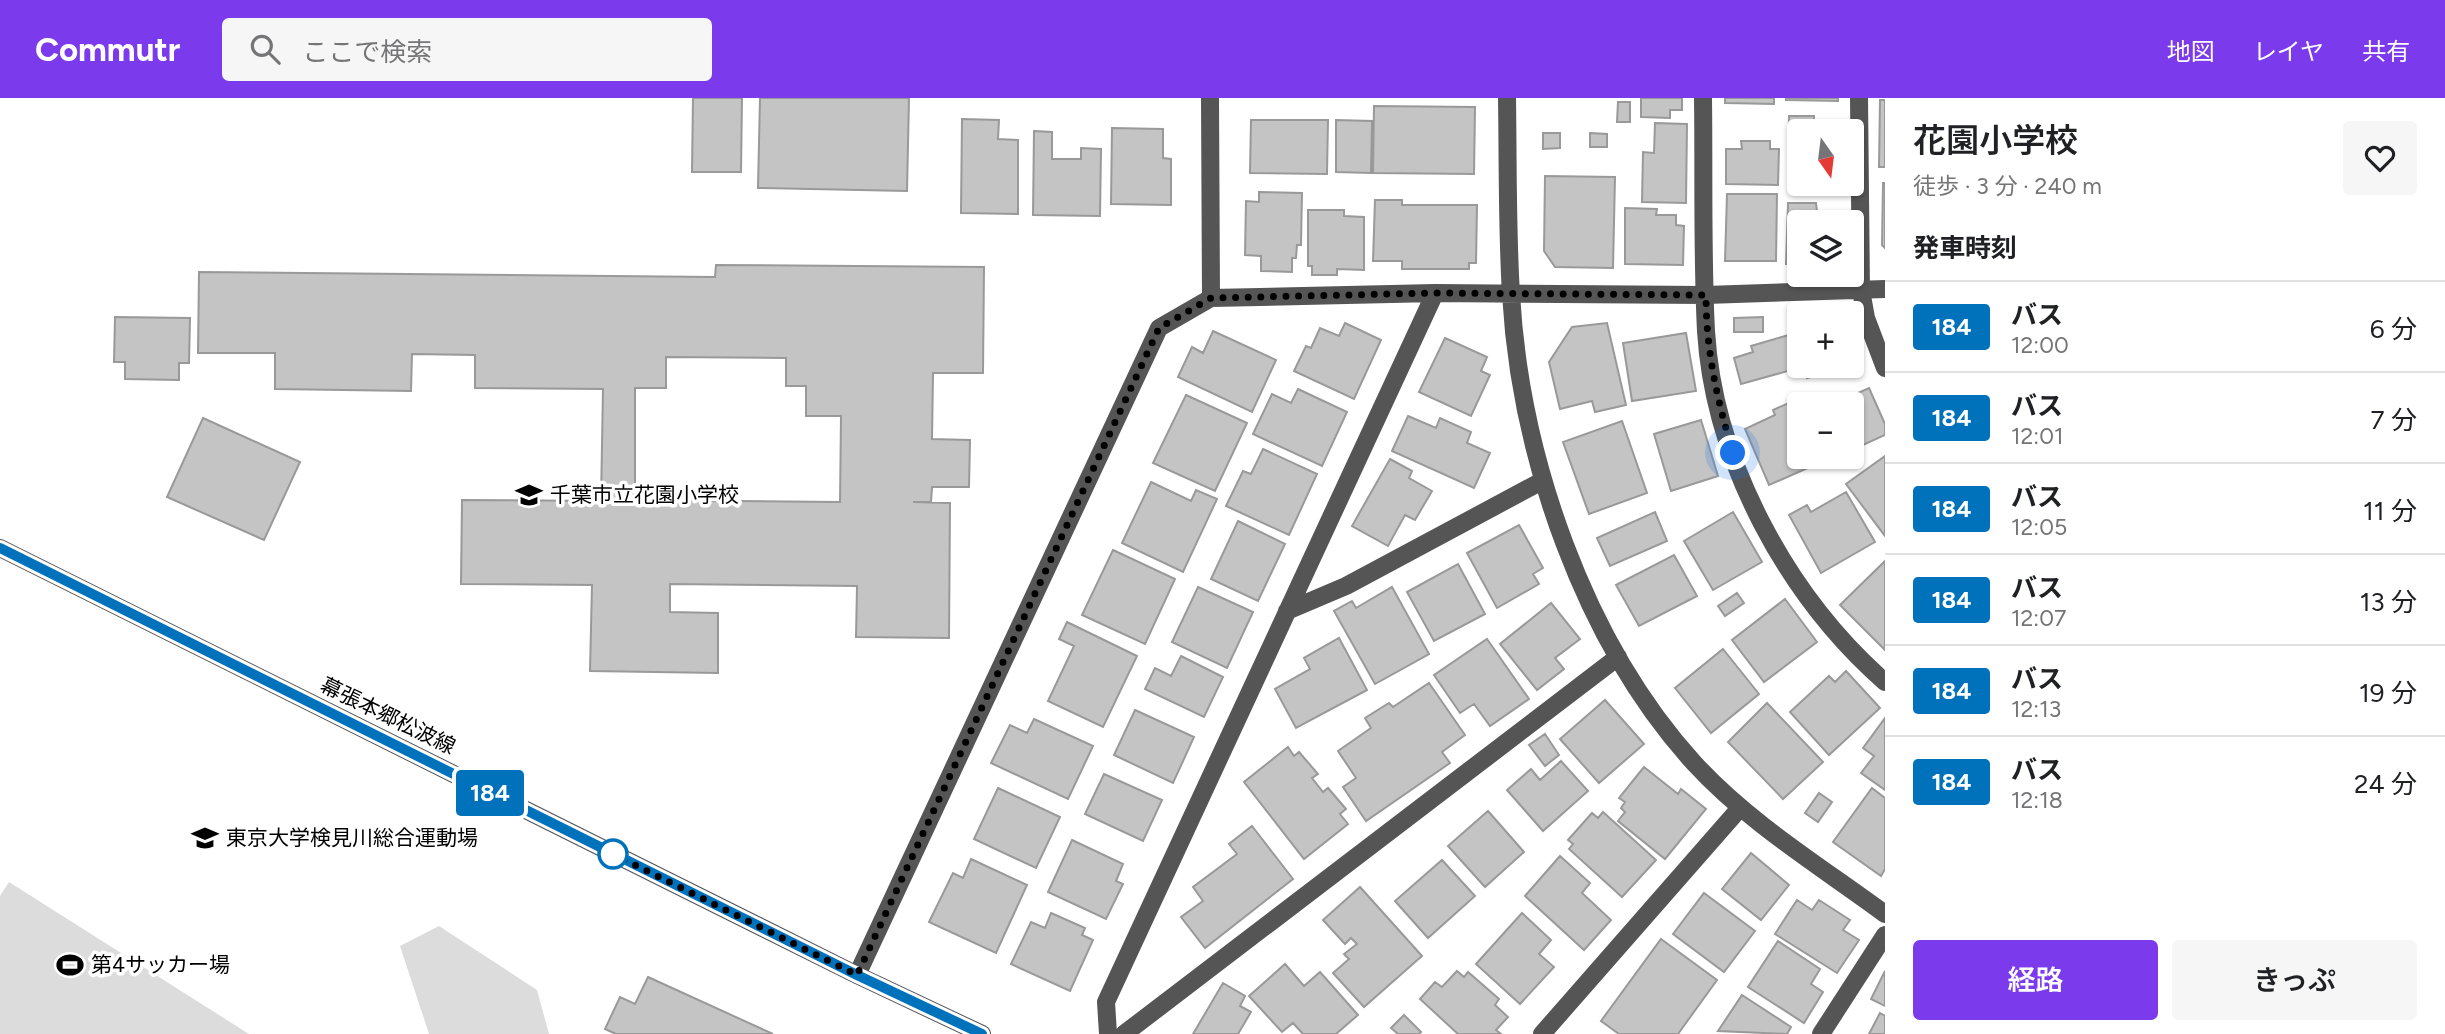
<!DOCTYPE html>
<html lang="ja">
<meta charset="utf-8">
<style>
body{margin:0;font-family:Figtree,"Noto Sans JP",sans-serif;background:#f6f6f6;color:#202124;height:100vh;display:flex;flex-direction:column;font-size:26px;white-space:nowrap}
*{box-sizing:border-box;margin:0}
p{font-size:23px;color:#757577}
.icon{flex:none;width:38px;height:38px;fill:none;stroke:currentColor;stroke-width:2;stroke-linecap:round;stroke-linejoin:round}
.map{position:relative;flex:1;overflow:hidden}
.side{display:flex;flex-direction:column;background:#fff;width:560px}
.side>*{flex:none}
.badge{padding:0 14px;border-radius:5px;font-size:24px;line-height:46px}
.needle{width:46px;rotate:166deg}
.buttons{position:absolute;left:1787px;top:21px;display:grid;gap:14px}
.buttons a{display:grid;place-items:center;width:77px;height:77px;border-radius:7px;background:#fff;box-shadow:0 2px 5px #0004;font-size:35px}
.you{position:absolute;width:35px;height:35px;margin:-18px;border:5px solid #fff;border-radius:50%;background:#1a73e8;box-shadow:0 0 0 10px #1a73e833}
.map>.badge{position:absolute;translate:-50% -50%;box-shadow:0 0 0 4px #fff}
h2{padding:0 28px;font-size:26px;line-height:63px}
.round{display:grid;place-items:center;flex:none;width:74px;height:74px;border-radius:7px;background:#f6f6f6}
.summary{display:flex;align-items:center;justify-content:space-between;height:119px;padding:0 28px}
h1{font-size:33px;font-weight:600;line-height:52px}
.cta{display:flex;gap:14px;margin-top:auto;padding:14px 28px}
.cta a{flex:1;height:80px;border-radius:7px;background:#7c3aed;color:#fff;font-size:28px;font-weight:600;line-height:80px;text-align:center}
.cta a+a{background:#f6f6f6;color:#202124}
ul{padding:0;list-style:none}
li{display:flex;align-items:center;gap:21px;height:91px;padding:0 28px;border-top:2px solid #e0e0e0}
li div{flex:1}
li b{display:block;font-size:26px}
li em{font-style:normal}
li .badge{min-width:77px;font-weight:700;text-align:center}
header{display:flex;align-items:center;gap:42px;box-sizing:border-box;height:98px;padding:0 35px;background:#7c3aed;color:#fff}
header strong{font-size:33px}
nav{display:flex;gap:38px;margin-inline-start:auto;font-size:24px}
.search{width:490px;height:63px;background:#f6f6f6;display:flex;align-items:center;gap:18px;box-sizing:border-box;padding:0 24px;border-radius:7px;color:#757577;font-size:26px}
main{display:flex;flex:1;min-height:0}
.map>svg:first-child{display:block}
.green{fill:#dcdcdc}
.building{fill:#c4c4c4;stroke:#999;stroke-width:2;fill-rule:evenodd}
.lines{fill:none;stroke-linecap:round;stroke-linejoin:round}
.minor{stroke:#555;stroke-width:18}
.line-casing{stroke:#fff;stroke-width:16}
.line{stroke:#0072bc;stroke-width:10}
.walk{stroke:#000;stroke-width:7;stroke-dasharray:0 12.6}
.stop-dot{fill:#fff;stroke:#0072bc;stroke-width:3.5}
.labels{text-anchor:middle;stroke-width:7;stroke-linejoin:round;paint-order:stroke}
.poi-label{font-size:21px;fill:#000;stroke:#fff;text-anchor:start}
.street-label{font-size:21px;fill:#000;stroke:#fff}
</style>
<header>
<strong>Commutr</strong>
<div class="search"><svg class="icon" aria-label="search" viewBox="0 0 24 24"><circle cx="10" cy="10" r="6"/><path d="M15 15l6 6"/></svg>ここで検索</div>
<nav><a>地図</a><a>レイヤ</a><a>共有</a></nav>
</header>
<main>
<div class="map">
<svg width="1885" height="936" viewBox="0 0 1885 936">
<rect width="100%" height="100%" fill="#fff"/>
<path class="green" d="M9,784l240,152h-249v-138z
M439,828l98,64 12,44h-120l-29,-88z"/>
<path class="building" d="M693,0h49l-1,74h-49z
M760,0h149l-2,93 -149,-3z
M1641,0h41v12h-12v8l-29,-1z
M1725,0h49v6l-49,-1z
M1786,0h52v3l-52,-1z
M1880,2h5v67h-6z
M1618,4h12v20h-13z
M1374,8l101,1 -1,67 -101,-1z
M1789,18h25v8l24,1v6h-39v48l-11,-1z
M962,21l37,1 -1,19 20,1v74l-57,-1z
M1251,22h77l-1,54 -77,-1z
M1336,22l36,1 -1,52 -35,-1z
M1655,25l32,1 -1,79 -44,-1 1,-50 11,1z
M1112,30l51,1v29l8,1v46l-60,-1z
M1034,33l18,1v27h29v-11l20,1 -1,67 -67,-1z
M1543,35h17v15l-17,1z
M1590,35l17,1v13h-17z
M1741,43h29v8h9l-1,36 -52,-1v-35h16z
M1545,78l70,1 -2,91 -58,-1 -11,-16z
M1883,85h2v65l-3,-3z
M1259,94l43,1 -1,52h-4l-1,13h-4v14l-31,-1v-15l-16,-1 1,-54 13,1z
M1727,96h50l-1,67h-51z
M1375,102h27v5h75l-1,58h-7v6h-67v-8h-29z
M1788,105h28l1,8 14,1v7h8v3h-40v42h-13z
M1625,110l32,1 -1,6h20v10l8,1 -1,39 -58,-1z
M1308,112h36v6l20,1v53l-27,-1v6h-25v-9h-4z
M716,167l268,2 -1,106h-50l-1,66 38,1 -1,47h-37l-1,15h-18l37,1 -1,135 -93,-1 1,-51 -187,-2v28l48,1v60l-128,-2 2,-86 -131,-1 1,-84 139,1 2,-112 -128,-1v-33l-63,-1 -1,37 -136,-2v-36h-77l1,-81 516,5zM666,259l120,1v28h20v30h35l-1,86 -205,-2v-112h31z
M115,219l75,1 -1,45h-10v17l-54,-1v-17h-11z
M1763,219v15h-29v-14z
M1345,225l36,17 -27,59 -60,-28 12,-25 5,2 9,-20 19,8z
M1607,225l19,82 -31,7 -3,-11 -32,8 -11,-47 23,-35z
M1213,233l63,29 -24,52 -74,-35 14,-30 11,6z
M1686,235l10,58 -64,10 -9,-58z
M1792,236l10,33 -61,17 -7,-26 19,-6 -2,-6z
M1445,240l42,19 -6,14 9,4 -19,41 -52,-24z
M1852,242l6,24 -6,2z
M1803,268h48l-44,12z
M1869,290l16,36v11l-33,15v-46h-19z
M1298,291l49,23 -25,54 -69,-32 19,-40 19,9z
M1186,297l61,28 -32,68 -62,-28z
M1800,300l3,6h-4v53l29,2 -59,26 -24,-56 30,-14 -2,-5z
M1408,318l28,12 4,-10 31,14 -4,11 23,10 -16,35 -82,-37z
M203,320l97,44 -36,78 -97,-43z
M1701,322l17,56 -47,15 -17,-57z
M1622,323l25,72 -58,21 -26,-72z
M1263,351l54,25 -28,61 -63,-29 17,-35 8,3z
M1885,358v80l-39,-52z
M1390,361l22,12 -3,7 23,13 -17,29 -10,-5 -17,31 -36,-20z
M1151,384l40,19 5,-11 21,9 -34,73 -61,-29z
M1846,394l29,50 -54,31 -32,-58 18,-10 4,7z
M1655,414l12,29 -57,25 -13,-28z
M1733,414l29,50 -49,28 -29,-49z
M1238,423l47,23 -27,57 -47,-22z
M1519,427l24,43 -10,6 6,10 -42,24 -30,-55z
M1113,452l62,29 -30,65 -63,-29z
M1674,457l23,41 -58,30 -23,-41z
M1885,463v89l-45,-45z
M1458,466l27,50 -51,27 -27,-49z
M1198,489l55,25 -26,56 -55,-26z
M1392,489l37,67 -54,30 -41,-73 18,-10 4,7z
M1737,495l7,10 -19,13 -7,-10z
M1785,501l32,43 -53,40 -32,-42z
M1551,505l29,36 -25,19 9,11 -27,21 -37,-46z
M1067,524l70,34 -34,71 -55,-26 26,-55 -15,-7z
M1339,540l28,52 -71,38 -21,-39 35,-20 -6,-11z
M1487,541l42,60 -39,27 -16,-22 -14,9 -26,-38z
M1723,551l36,45 -48,39 -36,-45z
M1181,558l42,21 -19,40 -59,-28 10,-21 16,8z
M1846,573l34,37 -51,47 -39,-43 39,-36 6,6z
M1429,585l36,52 -23,17 8,11 -84,58 -23,-34 13,-9 -18,-27 33,-23 -6,-10 24,-15 4,4z
M1605,602l39,44 -45,39 -39,-44z
M1767,605l56,59 -40,37 -55,-57z
M1135,612l59,27 -21,46 -59,-28z
M1885,620v72l-24,-17 13,-17 -11,-8z
M1034,621l59,27 -25,53 -77,-36 19,-38 17,8z
M1545,636l14,21 -14,11 -16,-21z
M1288,649l6,9 5,-4 19,22 -6,4 11,14 5,-4 18,21 -6,5 8,10 -44,35 -60,-77z
M1561,663l27,30 -45,40 -36,-41 24,-21 9,11z
M1644,669l34,27 3,-5 25,20 -41,50 -47,-38 7,-9 -4,-4 4,-6 -6,-4z
M1104,676l58,26 -19,41 -58,-27z
M998,690l62,29 -24,51 -62,-29z
M1872,690l13,10v71l-4,7 -48,-34z
M1819,695l13,9 -14,20 -13,-9z
M1488,713l36,41 -39,35 -37,-41z
M1603,714l53,48 -34,37 -53,-48 4,-5 -5,-4 24,-27 6,5z
M1252,728l41,53 -88,69 -24,-31 22,-16 -10,-14 44,-33 -8,-10z
M1072,742l51,24 -7,17 7,3 -17,35 -58,-27z
M1751,755l38,32 -28,35 -39,-31z
M1560,758l30,27 -8,10 29,27 -27,30 -59,-54z
M971,761l56,26 -31,68 -67,-31 24,-49 10,5z
M1442,762l33,36 -47,42 -33,-37z
M1360,789l62,69 -58,51 -31,-34 16,-14 -5,-5 13,-10 -6,-6 -6,6 -22,-24z
M1704,795l51,38 -31,41 -51,-38z
M1797,802l15,10 7,-10 31,20 -7,10 16,10 -22,33 -62,-39z
M1051,815l34,15 -3,7 11,5 -23,51 -59,-27 20,-42 14,6z
M1522,815l29,27 -12,14 15,13 -34,37 -44,-40z
M1661,841l56,41 -39,54h-59l-18,-13z
M1778,843l42,28 -9,15 12,8 -19,31 -56,-36z
M1285,866l19,22 16,-14 38,43 -22,19h-33l-10,-11 -11,9 -33,-36z
M1457,873l7,6 4,-5 31,27 -4,6 13,12 -12,13 5,4h-43l-38,-35 15,-17 7,5z
M1885,873v35l-14,-7z
M648,879l125,57h-157l-11,-5 15,-32 15,7z
M1223,885l22,13 -5,10 11,6 -13,22h-45z
M1742,897l49,32 -4,7 -69,-3z
M1880,915l5,3v18h-16z
M1404,917l17,17 -2,2h-21l-7,-6z"/>
<g class="lines">
<path class="minor" d="M1210,0l1,200
M1507,0c1,65 0,131 4,196 9,162 73,348 183,469 55,60 126,103 191,151
M1703,0c1,77 -1,156 3,233 8,131 82,266 179,351
M1859,0l2,192 5,28 19,50
M0,450l857,427 125,59
M1287,513l59,-25 196,-105
M857,877l302,-647 52,-30 224,-5 271,2 179,-6
M1108,936l-2,-32 329,-709
M1124,936l494,-377
M1542,936l198,-226
M1821,936l64,-99"/>
</g>
<g class="lines">
<g class="line-casing">
<path id="line" d="M0,450l857,427 125,59"/>
</g>
<use href="#line" class="line"/>
<path class="walk" d="M613,756l244,121 302,-647 52,-30 224,-5 271,2c0,55 11,105 27,158"/>
</g>
<defs>
<g id="school-bare" transform="scale(2.1)"><path d="M0-5L7-2L0 1L-7-2ZM-4 1L0 2.5L4 1V4Q0 6-4 4Z" fill="#000" stroke="#fff" stroke-width="2.5" paint-order="stroke"/></g>
<g id="university-bare" transform="scale(2.1)"><path d="M0-5L7-2L0 1L-7-2ZM-4 1L0 2.5L4 1V4Q0 6-4 4Z" fill="#000" stroke="#fff" stroke-width="2.5" paint-order="stroke"/></g>
<g id="stadium-bare" transform="scale(2.1)"><path d="M0-5a6.5 5 0 1 0 0 10a6.5 5 0 1 0 0-10ZM-3.5-1.8h7v3.6h-7Z" fill="#000" stroke="#fff" stroke-width="2.5" paint-order="stroke"/></g>
</defs>
<g fill-rule="evenodd">
<use href="#school-bare" x="529" y="397"/>
<use href="#university-bare" x="205" y="740"/>
<use href="#stadium-bare" x="70" y="867"/>
</g>
<circle class="stop-dot" cx="613" cy="756" r="14"/>
<g class="labels">
<g class="poi-label">
<text x="550" y="404">千葉市立花園小学校</text>
<text x="226" y="747">東京大学検見川総合運動場</text>
<text x="91" y="874">第4サッカー場</text>
</g>
<g class="street-label">
<text transform="translate(388 618) rotate(26)" y="7">幕張本郷松波線</text>
</g>
</g>
</svg>
<div class="buttons">
<a><svg class="needle" viewBox="-14 -14 28 28"><path d="M0-13l5 13h-10z" fill="#e53935"/><path d="M0 13l5-13h-10z" fill="#757577"/></svg></a>
<a><svg class="icon" aria-label="layers" viewBox="0 0 24 24"><path d="M12 4l9 5-9 5-9-5zM3 14l9 5 9-5"/></svg></a>
<a>+</a>
<a>−</a>
</div>
<div class="you" style="left:1733px;top:355px"></div>
<b class="badge" style="left:490px;top:695px;background:#0072bc;color:#fff">184</b>
</div>
<section class="side">
<div class="summary"><div><h1>花園小学校</h1><p>徒歩 · 3 分 · 240 m</p></div><a class="round"><svg class="icon" aria-label="heart" viewBox="0 0 24 24"><path d="M12 20l-8-8c-3-5 5-10 8-4 3-6 11-1 8 4z"/></svg></a></div>
<h2>発車時刻</h2>
<ul>
<li><span class="badge" style="background:#0072bc;color:#fff">184</span><div><b>バス</b><p>12:00</p></div><em>6 分</em></li>
<li><span class="badge" style="background:#0072bc;color:#fff">184</span><div><b>バス</b><p>12:01</p></div><em>7 分</em></li>
<li><span class="badge" style="background:#0072bc;color:#fff">184</span><div><b>バス</b><p>12:05</p></div><em>11 分</em></li>
<li><span class="badge" style="background:#0072bc;color:#fff">184</span><div><b>バス</b><p>12:07</p></div><em>13 分</em></li>
<li><span class="badge" style="background:#0072bc;color:#fff">184</span><div><b>バス</b><p>12:13</p></div><em>19 分</em></li>
<li><span class="badge" style="background:#0072bc;color:#fff">184</span><div><b>バス</b><p>12:18</p></div><em>24 分</em></li>
</ul>
<div class="cta"><a>経路</a><a>きっぷ</a></div>
</section>
</main>
